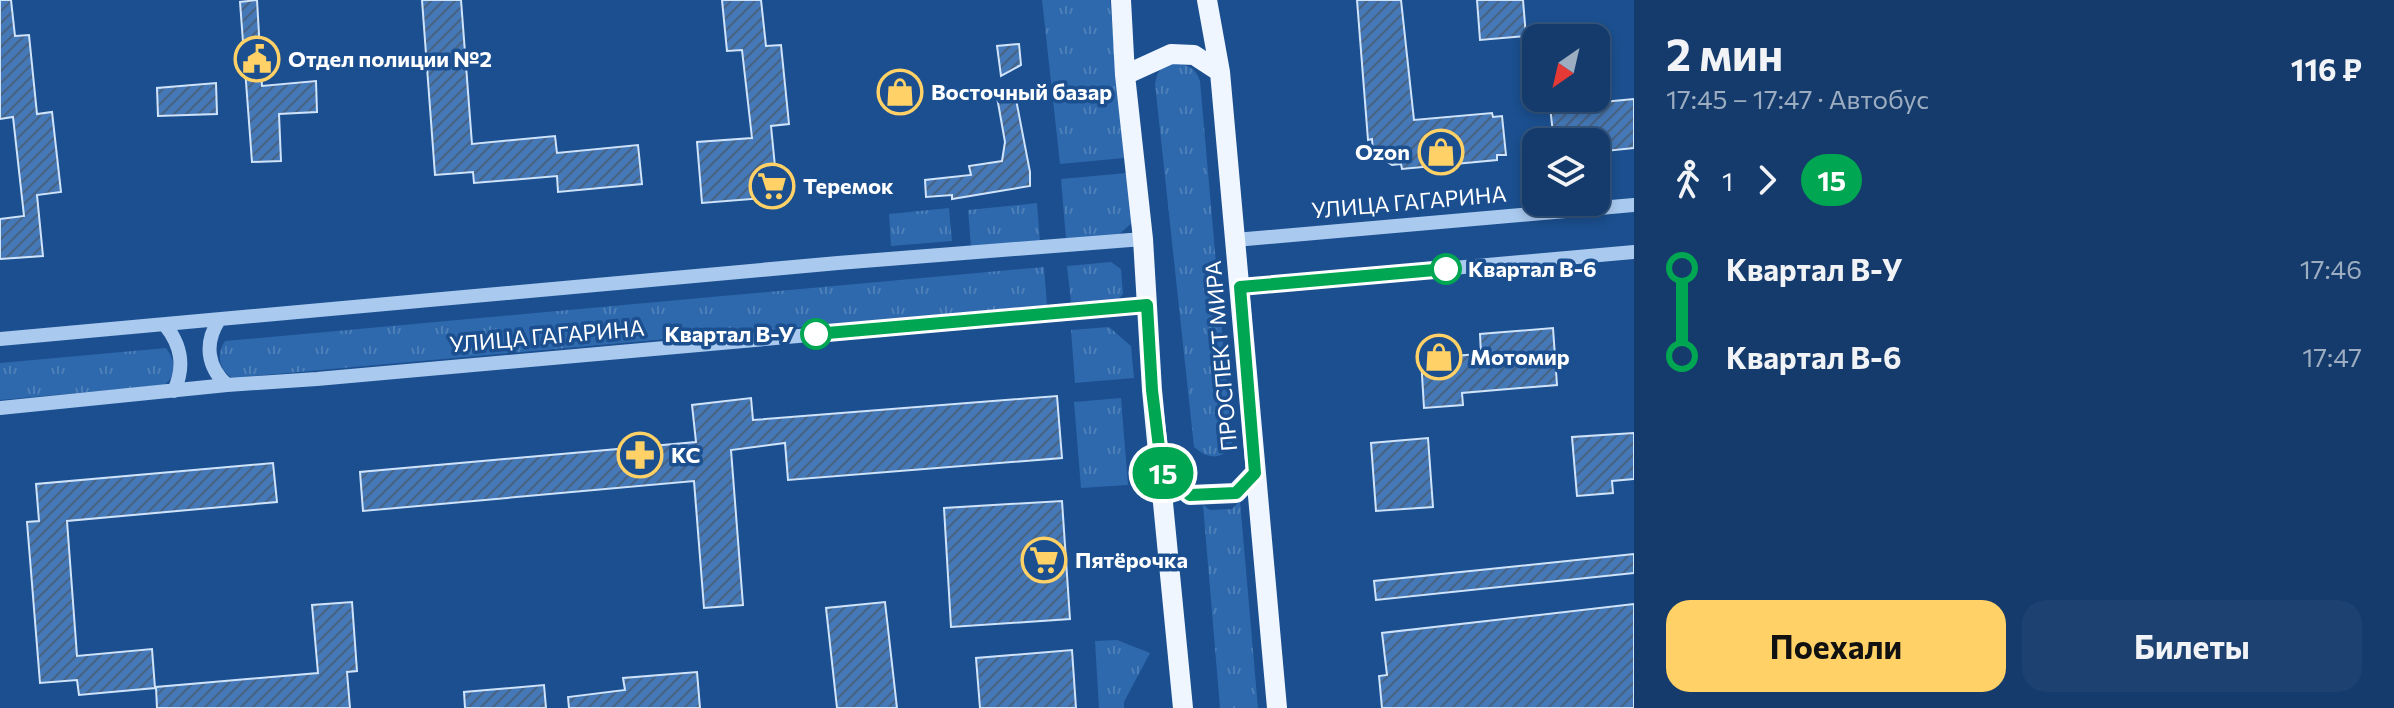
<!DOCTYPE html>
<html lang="ru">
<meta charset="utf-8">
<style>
body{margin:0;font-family:Commissioner,sans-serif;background:#1d4271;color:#f1f3f6;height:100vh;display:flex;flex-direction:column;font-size:30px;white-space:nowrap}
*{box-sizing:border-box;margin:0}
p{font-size:26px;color:#9dadc1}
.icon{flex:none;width:44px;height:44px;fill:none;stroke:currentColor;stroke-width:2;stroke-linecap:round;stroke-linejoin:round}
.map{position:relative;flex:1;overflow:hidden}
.side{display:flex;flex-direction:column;background:#143b6b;width:760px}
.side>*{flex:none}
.badge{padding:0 16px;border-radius:26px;font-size:28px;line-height:52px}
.needle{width:52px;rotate:214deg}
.fabs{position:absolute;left:1522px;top:24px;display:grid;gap:16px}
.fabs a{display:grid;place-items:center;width:88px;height:88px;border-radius:16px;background:#143b6b;box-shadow:0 4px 12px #0003,0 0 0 2px #33557e;font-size:40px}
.map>.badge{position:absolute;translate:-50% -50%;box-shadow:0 0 0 4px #fff}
.legs{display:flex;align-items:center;gap:12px;height:88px;padding:0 32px;font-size:26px}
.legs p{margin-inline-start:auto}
.summary{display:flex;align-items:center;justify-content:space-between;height:136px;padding:0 32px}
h1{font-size:44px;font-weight:700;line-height:60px}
.cta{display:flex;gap:16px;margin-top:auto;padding:16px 32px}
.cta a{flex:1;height:92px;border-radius:24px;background:#ffd166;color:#111;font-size:32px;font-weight:700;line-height:92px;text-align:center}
.cta a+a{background:#1d4271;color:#f1f3f6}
ul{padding:0 32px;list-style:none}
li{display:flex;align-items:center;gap:28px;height:88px;font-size:30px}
li i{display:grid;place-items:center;width:12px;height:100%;margin:0 10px;background:currentColor}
li i::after{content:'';width:20px;height:20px;margin:-10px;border:6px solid;border-radius:50%;background:#143b6b}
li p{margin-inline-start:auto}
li:first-child i{background:linear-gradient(#0000 50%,currentColor 0)}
li:last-child i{background:linear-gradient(currentColor 50%,#0000 0)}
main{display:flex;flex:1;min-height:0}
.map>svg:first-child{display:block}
.grass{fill:url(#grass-tufts)}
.building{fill:url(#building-hatch);stroke:#cfe3fa;stroke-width:2}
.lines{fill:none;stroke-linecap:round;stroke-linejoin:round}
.minor{stroke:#a9c9ee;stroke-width:14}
.major{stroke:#f0f6ff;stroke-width:20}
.line-1-casing{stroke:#fff;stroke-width:18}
.line-1{stroke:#00a651;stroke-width:12}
.stop-1-dot{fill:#fff;stroke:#00a651;stroke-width:4}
.labels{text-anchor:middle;stroke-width:7;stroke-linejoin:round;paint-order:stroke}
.poi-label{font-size:22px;font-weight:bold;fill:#fff;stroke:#1b4f8f;text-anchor:start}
.street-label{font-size:22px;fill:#fff;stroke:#1b4f8f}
.stop-label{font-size:22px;font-weight:bold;fill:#fff;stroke:#1b4f8f;text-anchor:start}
</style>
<main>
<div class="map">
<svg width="1634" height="708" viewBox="0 0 1634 708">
<defs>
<pattern id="grass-tufts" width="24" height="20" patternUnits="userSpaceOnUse" patternTransform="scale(2)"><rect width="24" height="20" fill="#2e69ad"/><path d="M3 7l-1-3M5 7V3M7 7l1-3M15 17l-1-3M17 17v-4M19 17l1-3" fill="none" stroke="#4d80b9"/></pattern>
<pattern id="building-hatch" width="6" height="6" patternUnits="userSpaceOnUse" patternTransform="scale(2)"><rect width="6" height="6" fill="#4478b7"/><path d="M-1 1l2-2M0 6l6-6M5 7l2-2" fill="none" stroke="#486282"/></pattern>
</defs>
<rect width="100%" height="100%" fill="#1b4f8f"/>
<path class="grass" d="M1042,0h68l14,158 -64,6z
M1176,63c13,2 20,6 24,18l32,363c-10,17 -24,15 -38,3l-39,-363c3,-14 6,-19 21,-21z
M1127,173l5,50 -15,13 -51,3 -5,-60z
M1037,203l3,38 -69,6 -3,-37z
M949,208l3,33 -61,5 -2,-32z
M1111,262l10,7 2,25 -6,6 -46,2 -4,-36z
M1044,267l3,38 -815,73c-13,-9 -16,-23 -7,-37z
M1109,327l22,19 3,32 -59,5 -4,-53z
M166,348c9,13 13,25 -2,37l-164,15v-37z
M1121,398l7,87 -47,3 -7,-86z
M1240,501l18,207h-38l-17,-203 7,5 22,-1z
M1117,640l33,13 -26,49v6h-25l-4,-67z"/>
<path class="building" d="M0,0h11l4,36 14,-1 8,79 15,-2 9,80 -24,3 6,61 -43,3v-40l24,-3 -11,-99 -13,2z
M257,0l5,86 54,-5 1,31 -38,2 2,47 -29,1 -12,-160z
M422,0h39l11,144 83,-8 2,17 81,-8 4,39 -84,8 -1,-16 -83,7 -1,-11 -38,3z
M722,0h39l5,46 15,-1 8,79 -18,2 7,71 -76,6 -5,-61 55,-4 -10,-88 -15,1z
M1357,0h44l13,120 78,-7 1,4 9,-1 4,39h-9v5l-95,9 -1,-5 -9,1 -19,-13 -1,-13 -4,1z
M1477,0h46l3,36 -46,4z
M1019,44l2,21 -20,11 -4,-30z
M216,83l1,31 -59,2 -1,-28z
M1015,94l15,78v14l-78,13v-4l-26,2 -1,-17 46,-5 -2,-9 33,-5 3,-19 -8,-45z
M1634,99v49l-38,4v-10h-42l-4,-35z
M1553,328l4,57 -95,8 1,12 -39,3 -3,-50 60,-4 -1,-20z
M1057,396l5,62 -274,22 -3,-37 -54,7 12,155 -39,3 -10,-127 -331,30 -3,-39 336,-30 -4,-37 59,-7 2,22z
M1634,433v46l-22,2 1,12 -36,3 -5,-59z
M1428,438l5,69 -57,4 -5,-68z
M273,463l4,39 -210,19 10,135 75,-7 3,39 -76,7 -2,-15 -37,3 -13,-161 12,-1 -3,-37z
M1062,501l8,118 -119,8 -7,-119z
M1634,554v19l-258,27 -2,-19z
M352,602l5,69 -10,1 3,36h-193l-1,-21 162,-14 -6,-68z
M885,602l12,106h-60l-11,-100z
M1634,604v104h-252l-3,-32 8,-1 -5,-42z
M1072,650l4,58h-96l-4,-50z
M697,672l3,36h-131l-1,-11 57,-7 -2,-12z
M544,685l2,23h-81l-1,-16z"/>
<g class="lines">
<path class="minor" d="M1235,240l399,-35
M1240,287l394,-35
M219,320c-15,23 -12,47 8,65
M165,325c17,21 20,42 9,66
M0,339l838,-76 305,-24
M0,408l227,-23 90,-6 830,-74"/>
<path class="major" d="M1121,0l4,75 18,164 9,151 31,318
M1207,0l13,72 57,636
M1125,75l46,-21 23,1 26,17
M1162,472l28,23 46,-2 19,-20"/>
</g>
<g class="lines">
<g class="line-1-casing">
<path id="line-1" d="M816,334l331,-29 5,85 10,82 28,23 46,-2 19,-20 -15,-186 206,-18"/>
</g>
<use href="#line-1" class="line-1"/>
</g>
<defs>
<g id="civic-ring" transform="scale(2.3)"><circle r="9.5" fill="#1b4f8f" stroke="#ffd166" stroke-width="1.5"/><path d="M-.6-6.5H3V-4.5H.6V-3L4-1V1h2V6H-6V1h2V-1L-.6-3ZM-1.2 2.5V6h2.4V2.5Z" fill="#ffd166"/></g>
<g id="shop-ring" transform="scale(2.3)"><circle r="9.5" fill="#1b4f8f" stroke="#ffd166" stroke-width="1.5"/><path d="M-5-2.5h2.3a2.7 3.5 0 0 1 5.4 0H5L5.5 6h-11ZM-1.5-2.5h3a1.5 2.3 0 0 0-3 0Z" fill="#ffd166"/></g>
<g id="supermarket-ring" transform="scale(2.3)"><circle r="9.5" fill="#1b4f8f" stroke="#ffd166" stroke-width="1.5"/><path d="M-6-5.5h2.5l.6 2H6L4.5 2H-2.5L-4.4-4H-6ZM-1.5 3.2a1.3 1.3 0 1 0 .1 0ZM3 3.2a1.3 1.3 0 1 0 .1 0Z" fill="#ffd166"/></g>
<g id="pharmacy-ring" transform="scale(2.3)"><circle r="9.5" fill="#1b4f8f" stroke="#ffd166" stroke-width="1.5"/><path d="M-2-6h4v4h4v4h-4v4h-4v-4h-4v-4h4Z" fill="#ffd166"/></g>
</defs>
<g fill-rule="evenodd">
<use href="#civic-ring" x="257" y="59"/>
<use href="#shop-ring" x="900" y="92"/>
<use href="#shop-ring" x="1441" y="152"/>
<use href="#supermarket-ring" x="772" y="186"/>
<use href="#shop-ring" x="1439" y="357"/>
<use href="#pharmacy-ring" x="640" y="455"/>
<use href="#supermarket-ring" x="1044" y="560"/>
</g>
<g class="stop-1-dot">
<circle cx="1446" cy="269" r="14"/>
<circle cx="816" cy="334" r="14"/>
</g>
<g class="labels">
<g class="poi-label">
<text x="288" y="67">Отдел полиции №2</text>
<text x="931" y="100">Восточный базар</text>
<text x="1410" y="160" text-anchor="end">Ozon</text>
<text x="803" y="194">Теремок</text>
<text x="1470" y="365">Мотомир</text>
<text x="671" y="463">КС</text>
<text x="1075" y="568">Пятёрочка</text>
</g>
<g class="street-label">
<text transform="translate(1409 202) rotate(-5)" y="8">УЛИЦА ГАГАРИНА</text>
<text transform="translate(547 336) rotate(-5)" y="8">УЛИЦА ГАГАРИНА</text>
<text transform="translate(1221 356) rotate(-95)" y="8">ПРОСПЕКТ МИРА</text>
</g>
<g class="stop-label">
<text x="1468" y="277">Квартал В-6</text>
<text x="794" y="342" text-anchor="end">Квартал В-У</text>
</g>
</g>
</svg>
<div class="fabs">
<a><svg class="needle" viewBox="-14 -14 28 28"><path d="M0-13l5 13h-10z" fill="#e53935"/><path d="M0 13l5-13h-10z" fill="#9dadc1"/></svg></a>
<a><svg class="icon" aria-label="layers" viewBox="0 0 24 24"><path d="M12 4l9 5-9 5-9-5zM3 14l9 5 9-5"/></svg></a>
</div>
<b class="badge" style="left:1163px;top:473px;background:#00a651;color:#fff">15</b>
</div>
<section class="side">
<div class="summary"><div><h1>2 мин</h1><p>17:45 – 17:47 · Автобус</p></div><b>116 ₽</b></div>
<div class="legs"><svg class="icon" aria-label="walk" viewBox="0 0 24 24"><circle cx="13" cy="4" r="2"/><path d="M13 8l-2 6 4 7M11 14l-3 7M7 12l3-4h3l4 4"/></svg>1<svg class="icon" aria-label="forward" viewBox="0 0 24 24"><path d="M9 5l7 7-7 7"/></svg><b class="badge" style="background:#00a651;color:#fff">15</b></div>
<ul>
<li><i style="color:#00a651"></i><b>Квартал В-У</b><p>17:46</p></li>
<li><i style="color:#00a651"></i><b>Квартал В-6</b><p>17:47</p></li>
</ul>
<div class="cta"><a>Поехали</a><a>Билеты</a></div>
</section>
</main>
